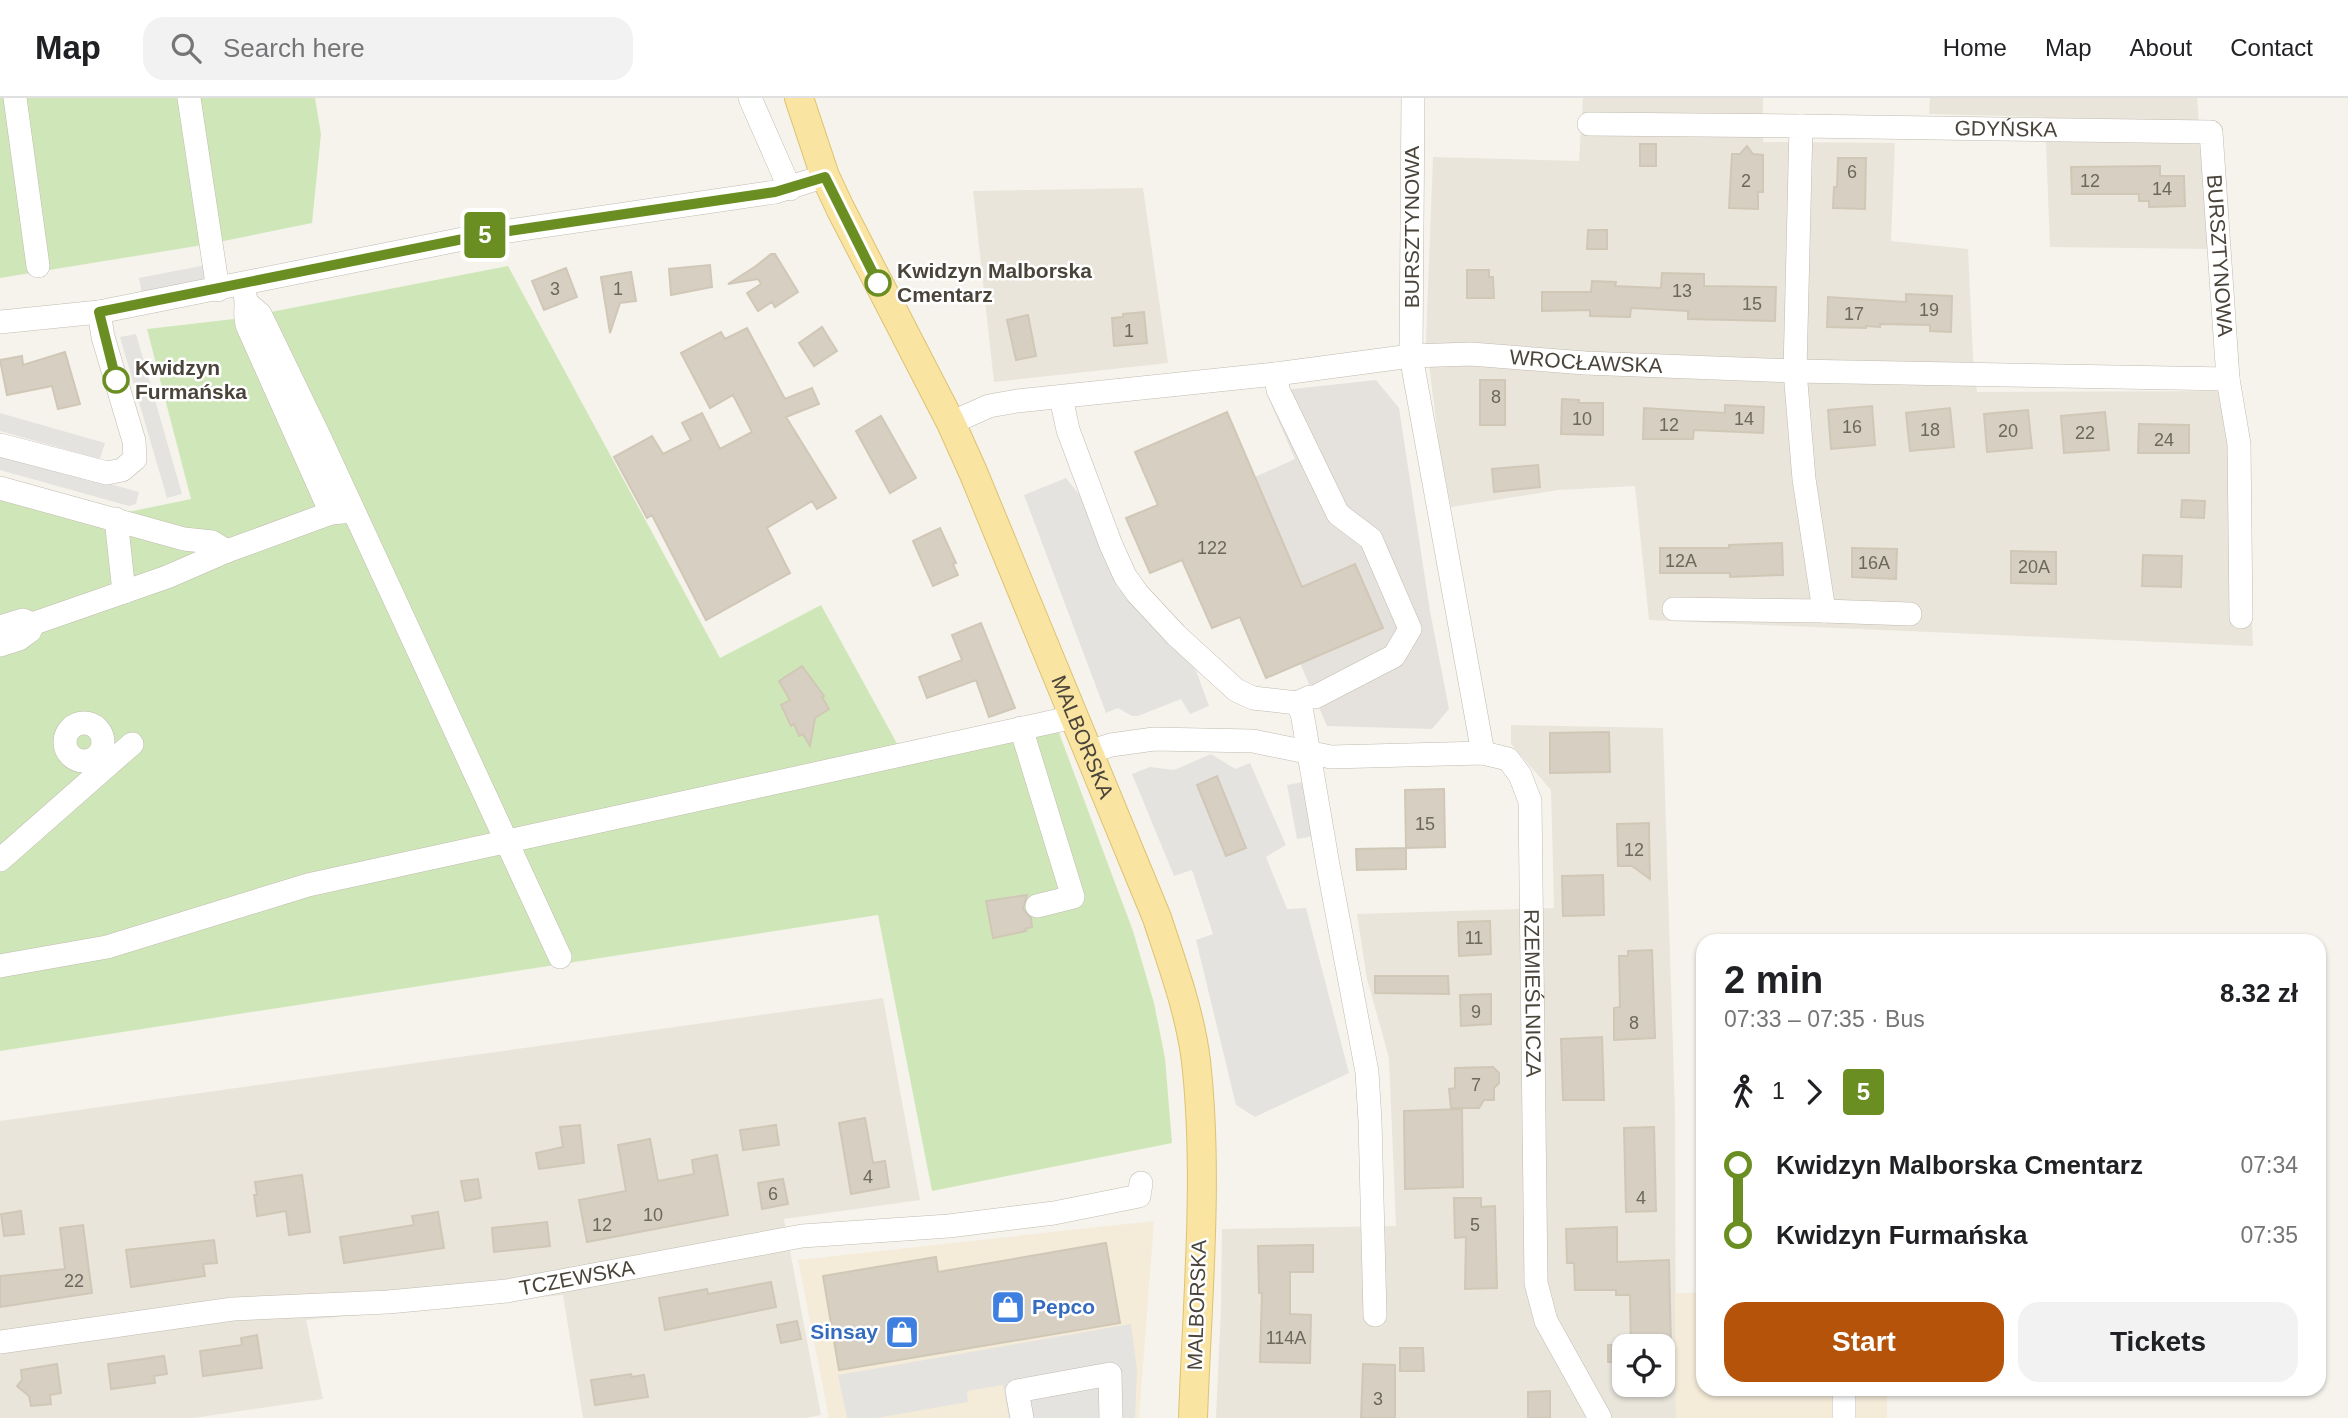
<!DOCTYPE html>
<meta charset="utf-8">
<style>
body{margin:0;font-family:Helvetica,sans-serif;background:#f2f2f2;color:#202124;height:100vh;display:flex;flex-direction:column;font-size:26px;white-space:nowrap}
*{box-sizing:border-box;margin:0}
p{font-size:23px;color:#757577}
.icon{flex:none;width:38px;height:38px;fill:none;stroke:currentColor;stroke-width:2;stroke-linecap:round;stroke-linejoin:round}
.map{position:relative;flex:1;overflow:hidden}
.drawer{position:absolute;left:1696px;top:836px;width:630px;height:462px;display:flex;flex-direction:column;background:#fff;border-radius:21px;box-shadow:0 2px 5px #0004}
.drawer>*{flex:none}
.badge{padding:0 14px;border-radius:5px;font-size:24px;line-height:46px}
.fabs{position:absolute;left:1612px;top:1236px;display:grid;gap:14px}
.fabs a{display:grid;place-items:center;width:63px;height:63px;border-radius:14px;background:#fff;box-shadow:0 2px 5px #0004;font-size:35px}
.map>.badge{position:absolute;translate:-50% -50%;box-shadow:0 0 0 4px #fff}
.legs{display:flex;align-items:center;gap:10px;height:77px;padding:0 28px;font-size:23px}
.legs p{margin-inline-start:auto}
.head{display:flex;align-items:center;justify-content:space-between;height:119px;padding:0 28px}
h1{font-size:38px;font-weight:800;line-height:52px}
.cta{display:flex;gap:14px;margin-top:auto;padding:14px 28px}
.cta a{flex:1;height:80px;border-radius:21px;background:#b45309;color:#fff;font-size:28px;font-weight:800;line-height:80px;text-align:center}
.cta a+a{background:#f2f2f2;color:#202124}
ul{padding:0 28px;list-style:none}
li{display:flex;align-items:center;gap:24px;height:70px;font-size:26px}
li i{display:grid;place-items:center;width:10px;height:100%;margin:0 9px;background:currentColor}
li i::after{content:'';width:18px;height:18px;margin:-9px;border:5px solid;border-radius:50%;background:#fff}
li p{margin-inline-start:auto}
li:first-child i{background:linear-gradient(#0000 50%,currentColor 0)}
li:last-child i{background:linear-gradient(currentColor 50%,#0000 0)}
header{display:flex;align-items:center;gap:42px;box-sizing:border-box;height:98px;padding:0 35px;background:#fff;border-bottom:2px solid #e0e0e0}
header strong{font-size:33px}
nav{display:flex;gap:38px;margin-inline-start:auto;font-size:24px}
.search{width:490px;height:63px;background:#f2f2f2;display:flex;align-items:center;gap:18px;box-sizing:border-box;padding:0 24px;border-radius:21px;color:#757577;font-size:26px}
.map>svg:first-child{display:block}
.residential{fill:#e9e5db;fill-rule:evenodd}
.commercial{fill:#f5ebd9}
.industrial{fill:#e5e2dd}
.green{fill:#cfe7b8}
.parking{fill:#e4e3e0}
.building{fill:#d6cfc2;stroke:#d1c7b6;stroke-width:2}
.lines{fill:none;stroke-linecap:round;stroke-linejoin:round}
.minor-casing{stroke:#c0bbaf;stroke-width:24}
.major-casing{stroke:#dec271;stroke-width:30}
.minor{stroke:#fff;stroke-width:23}
.major{stroke:#f9e4a1;stroke-width:28}
.line-1-casing{stroke:#fff;stroke-width:16}
.line-1{stroke:#6b8e23;stroke-width:10}
.stop-1-dot{fill:#fff;stroke:#6b8e23;stroke-width:3.5}
.labels{text-anchor:middle;stroke-width:5;stroke-linejoin:round;paint-order:stroke}
.number-label{font-size:18px;fill:#6d675c}
.street-label{font-size:21px;fill:#4a443a;stroke:#fff}
.stop-label{font-size:21px;font-weight:bold;fill:#4a443a;stroke:#fff;text-anchor:start}
.shop-label{font-size:21px;font-weight:bold;fill:#366cbe;stroke:#fff;text-anchor:start}
</style>
<header>
<strong>Map</strong>
<div class="search"><svg class="icon" aria-label="search" viewBox="0 0 24 24"><circle cx="10" cy="10" r="6"/><path d="M15 15l6 6"/></svg>Search here</div>
<nav><a>Home</a><a>Map</a><a>About</a><a>Contact</a></nav>
</header>
<div class="map">
<svg width="2348" height="1320" viewBox="0 0 2348 1320">
<rect width="100%" height="100%" fill="#f5f3ec"/>
<path class="residential" d="M1583,0h180v44l132,1 -4,98 77,8 5,107 4,36 263,-1 13,255 -604,-26 -14,-134 -76,4 -108,17 -11,-54 -14,-113 7,-183 146,4z
M1930,0h267l12,151 -159,-2 -5,-130 -116,-3z
M1143,90l25,175 -174,19 -21,-191z
M1511,627l152,3 12,386 1,304h-460l5,-110 1,-79 174,-3 -7,-168 -22,-79 -10,-65 197,-6 -3,-118 -40,-46zM1624,1248h38v38h-38z
M883,900l37,202 -136,19 37,196 -16,3h-222l-20,-123 -257,25 17,79 -130,19h-193v-297z"/>
<path class="commercial" d="M1154,1123l-15,197h-310l-31,-158z
M1675,1195h28v97h184v28h-211z"/>
<path class="industrial" d="M1376,282l23,28 31,203 19,98 -17,20 -105,-3 -27,-63 82,-36 -27,-63 -53,23 -47,-110 40,-18 -29,-67z"/>
<path class="green" d="M0,0h315l6,36 -9,89 -103,21 -209,34z
M508,168l212,392 101,-53 79,144 152,-35 81,217 21,72 11,55 7,85 -240,48 -54,-276 -878,136v-574l128,35 63,-13 -44,-170 87,-10z"/>
<path class="parking" d="M206,167l3,17 -67,12 -3,-16z
M136,236l46,160 -15,4 -47,-161z
M0,315l105,30 -5,16 -100,-28z
M0,356l139,38 -3,12 -7,2 -129,-36z
M1066,380l16,20 35,89 77,78 15,41 -19,8 -9,-15 -43,17h-6l-14,-8 -12,5 -82,-218z
M1211,656l24,15 15,-6 36,82 -20,12 21,52 19,-1 43,165 -94,44 -19,-12 -40,-165 17,-6 -21,-64 -18,6 -42,-102 18,-7 24,3z
M1303,684l11,54 -17,3 -10,-54z
M1131,1226l6,46 -2,48h-126l-6,-33 -36,6 1,11 -92,16h-29l-9,-43z"/>
<path class="building" d="M1640,46h16v22h-16z
M1747,48l6,8 10,1v37h-5v17l-29,-1 3,-54h8z
M1838,60h28l-1,51 -32,-1 1,-21h3z
M2160,68v10h24l1,30 -36,1v-6h-10v-7h-67l-1,-27z
M1588,132h19v19h-20z
M771,156h4l23,38 -23,15 -3,-5 -14,9 -11,-18 14,-9 -3,-5 -30,5 28,-18z
M710,167l2,22 -41,8 -2,-26z
M566,170l11,29 -33,13 -12,-29z
M1467,172h22v7h4l1,21h-27z
M631,174l5,29 -16,2 -10,30 -9,-56z
M1662,175l42,1v12l72,1 -1,34 -87,-2v-8l-18,-1 -39,-2 -1,9 -40,-1v-6l-48,1v-19h49l1,-11 24,1 -1,4 46,2z
M1906,196l46,2 -1,36 -21,-1v-6l-50,-1v3l-14,-1v2l-39,-1 1,-30 78,5z
M1144,214l3,31 -33,3 -2,-28 11,-1v-3z
M1028,217l8,41 -20,4 -9,-40z
M822,229l15,24 -23,15 -15,-23z
M747,230l38,71 27,-11 7,16 -33,13 50,81 -19,11 -5,-8 -45,27 23,45 -84,47 -54,-105 -5,3 -33,-61 38,-21 11,18 28,-14 -9,-17 20,-10 18,36 32,-17 -19,-37 -23,13 -29,-55 40,-21 4,7z
M65,254l15,52 -22,5 -6,-23 -45,9 -7,-35 22,-4 1,9z
M1480,282h25v45h-25z
M1562,301l17,1v3h24v32l-42,-1z
M1725,307l39,2 -1,26 -69,-3 -1,9h-50l1,-31 81,5z
M1872,308l3,39 -44,4 -3,-39z
M1950,310l4,39 -44,4 -4,-38z
M2028,312l4,38 -45,4 -3,-38z
M1227,314l75,175 53,-23 28,64 -117,50 -26,-61 -28,11 -30,-68 -32,13 -24,-55 32,-13 -23,-53z
M2105,314l4,38 -45,3 -3,-37z
M881,318l35,62 -26,15 -34,-62z
M2139,326l50,1v28h-51z
M1538,367l2,22 -46,5 -2,-23z
M2182,402l23,1 -1,17 -23,-1z
M940,430l16,35 -3,1 5,11 -25,11 -20,-45z
M1782,445l1,32 -53,2v-4h-70v-25h69v-3z
M1852,450l45,1 -1,30 -44,-2z
M2011,453l45,1v32l-45,-1z
M2143,457l39,1 -1,31 -39,-1z
M981,525l34,85 -26,9 -13,-37 -49,18 -8,-21 43,-17 -10,-25z
M802,568l22,30 -2,1 7,12 -14,9 -5,28 -7,-12 -4,2 -5,-12 -3,2 -10,-21 9,-5 -11,-19z
M1609,634l1,40 -60,1v-40z
M1217,678l29,72 -20,8 -29,-71z
M1444,691l1,58 -39,1 -1,-58z
M1649,725v10l1,46 -18,-13h-14l-1,-42z
M1406,750v21l-49,1 -1,-21z
M1603,777l1,40 -41,1 -1,-40z
M1027,797l-4,14 8,9 1,9 -7,2 1,2 -33,7 -7,-37z
M1490,823l1,33 -32,2 -1,-34z
M1652,852l3,88 -41,2v-32l6,-1 -1,-51h9v-5z
M1375,878h73l1,18 -74,-1z
M1491,896v30l-30,2 -1,-31z
M1602,939l2,63h-41l-2,-61z
M1493,969l6,6v10l-5,5v12h-10l-5,8h-28l-2,-19 6,-1v-20z
M1462,1011l1,78 -58,2 -1,-78z
M865,1020l8,45 12,-2 4,26 -38,7 -12,-71z
M580,1027l4,38 -45,6 -3,-16 27,-6 -3,-20z
M776,1027l3,20 -36,5 -3,-20z
M1654,1029l2,84 -30,1 -2,-84z
M650,1041l8,42 36,-7 -2,-14 25,-5 11,60 -141,27 -8,-42 47,-9 -8,-46z
M302,1077l8,57 -21,3 -3,-24 -29,5 -3,-21h3l-2,-13z
M478,1081l3,19 -16,3 -4,-20z
M783,1081l5,25 -26,5 -4,-26z
M1454,1100h27v9l14,-1 2,82 -32,1 1,-52 -11,1z
M21,1113l3,23 -20,2 -3,-22z
M438,1114l6,36 -100,15 -4,-26 74,-12 -2,-9z
M547,1124l3,24 -56,6 -2,-24z
M83,1127l9,68 -92,14v-31l65,-7 -5,-41z
M1617,1129v35l52,-2 2,86h-40l-1,-51h-14v-5h-41l-1,-27h-7l-1,-34z
M214,1142l3,23 -14,1 2,12 -74,11 -5,-37z
M1106,1145l14,80 -281,47 -16,-94 113,-19 2,15z
M1313,1147v27h-23v42l21,1 -1,48 -50,-1 2,-69h-3l-1,-47z
M771,1184l5,25 -111,23 -6,-32 48,-9 1,5z
M797,1223l4,18 -20,4 -4,-18z
M257,1237l5,33 -59,8 -3,-25 42,-6 -1,-7z
M1608,1247h16v17h-16z
M1400,1250h23l1,23h-24z
M164,1258l3,18 -13,2 1,7 -44,6 -3,-25z
M57,1266l4,29 -11,2 1,9 -20,2 -2,-10 -12,-10 5,-6 -1,-10z
M1363,1266l32,1v53h-34z
M631,1276l1,3 12,-2 4,22 -53,8 -4,-25z
M1550,1293v27h-22v-26z"/>
<g class="lines">
<g class="minor-casing">
<g id="minor">
<path d="M15,0l23,168"/>
<path d="M189,0l29,192"/>
<path d="M750,0l40,91"/>
<path d="M1413,0l-2,258 72,397"/>
<path d="M1589,26l212,2 -6,245 9,108 20,132 -150,-2"/>
<path id="s1" d="M1801,28l410,6 17,247 11,65 2,173"/>
<path d="M245,197c3,12 -2,20 3,32l83,186"/>
<path d="M248,206l12,10 60,124 240,519"/>
<path d="M0,224l99,-10 389,-78 287,-42 50,-16"/>
<path d="M1276,276l2,16 60,124 33,25 39,90 -16,27 -79,41h-5l-13,6"/>
<path d="M1061,299l7,33 43,115 14,31 12,17 39,42 60,55 17,8 44,5 5,10 26,152 39,207 3,49 5,194"/>
<path id="s2" d="M951,325l38,-17 28,-5 259,-27 135,-18 60,-2 114,9 210,8 433,8"/>
<path d="M0,347l107,28 15,-3 13,-11 -1,-18 -31,-104 -4,-25"/>
<path d="M0,390l184,51 28,3 15,9"/>
<path d="M116,421l8,73"/>
<path d="M1824,513l86,3"/>
<path d="M0,529l23,-7 9,4 135,-47 60,-26 104,-38 22,-2"/>
<path d="M0,547l19,-6 11,-8 2,-7"/>
<circle cx="84" cy="644" r="19"/>
<path d="M1021,630l52,169 -36,9"/>
<path id="s3" d="M1089,654l22,-7 43,-6 99,2 78,16 152,-4 25,6 12,16 10,26 6,482 10,38 54,97"/>
<path d="M0,762l132,-116"/>
<path d="M0,868l107,-19 201,-62 766,-168"/>
<path id="s4" d="M0,1244l233,-33 155,-7 119,-11 295,-55 147,-10 105,-13 85,-17 2,-13"/>
<path d="M1844,1292v28"/>
<path d="M1022,1320l-5,-27 93,-17 1,44"/>
</g>
</g>
<g class="major-casing">
<g id="major">
<path id="s5" d="M799,0l26,78 15,32 111,215 22,49 184,446c15,46 33,94 39,143 13,117 1,240 -3,357"/>
</g>
</g>
<use href="#minor" class="minor"/>
<use href="#major" class="major"/>
</g>
<g class="lines">
<g class="line-1-casing">
<path id="line-1" d="M116,282l-17,-68 389,-78 287,-42 50,-15 53,106"/>
</g>
<use href="#line-1" class="line-1"/>
</g>
<defs>
<g id="shop-square" transform="scale(1.75)"><rect x="-9" y="-9" width="18" height="18" rx="4" fill="#3f7fe0" stroke="#fff"/><path d="M-5-2.5h2.3a2.7 3.5 0 0 1 5.4 0H5L5.5 6h-11ZM-1.5-2.5h3a1.5 2.3 0 0 0-3 0Z" fill="#fff"/></g>
</defs>
<g fill-rule="evenodd">
<use href="#shop-square" x="1008" y="1209"/>
<use href="#shop-square" x="902" y="1234"/>
</g>
<g class="stop-1-dot">
<circle cx="878" cy="185" r="12"/>
<circle cx="116" cy="282" r="12"/>
</g>
<g class="labels">
<g class="number-label">
<text x="1852" y="80">6</text>
<text x="1746" y="89">2</text>
<text x="2090" y="89">12</text>
<text x="2162" y="97">14</text>
<text x="555" y="197">3</text>
<text x="618" y="197">1</text>
<text x="1682" y="199">13</text>
<text x="1752" y="212">15</text>
<text x="1929" y="218">19</text>
<text x="1854" y="222">17</text>
<text x="1129" y="239">1</text>
<text x="1496" y="305">8</text>
<text x="1582" y="327">10</text>
<text x="1744" y="327">14</text>
<text x="1669" y="333">12</text>
<text x="1852" y="335">16</text>
<text x="1930" y="338">18</text>
<text x="2008" y="339">20</text>
<text x="2085" y="341">22</text>
<text x="2164" y="348">24</text>
<text x="1212" y="456">122</text>
<text x="1681" y="469">12A</text>
<text x="1874" y="471">16A</text>
<text x="2034" y="475">20A</text>
<text x="1425" y="732">15</text>
<text x="1634" y="758">12</text>
<text x="1474" y="846">11</text>
<text x="1476" y="920">9</text>
<text x="1634" y="931">8</text>
<text x="1476" y="993">7</text>
<text x="868" y="1085">4</text>
<text x="773" y="1102">6</text>
<text x="1641" y="1106">4</text>
<text x="653" y="1123">10</text>
<text x="602" y="1133">12</text>
<text x="1475" y="1133">5</text>
<text x="74" y="1189">22</text>
<text x="1286" y="1246">114A</text>
<text x="1378" y="1307">3</text>
</g>
<g class="street-label">
<text dy="7" stroke="none"><textPath href="#s1" startOffset="205">GDYŃSKA</textPath></text>
<text transform="translate(1412 129) rotate(-90)" y="7">BURSZTYNOWA</text>
<text dy="7" stroke="none"><textPath href="#s1" startOffset="534">BURSZTYNOWA</textPath></text>
<text dy="7" stroke="none"><textPath href="#s2" startOffset="642">WROCŁAWSKA</textPath></text>
<text dy="7" stroke="none"><textPath href="#s5" startOffset="700">MALBORSKA</textPath></text>
<text dy="7" stroke="none"><textPath href="#s3" startOffset="663">RZEMIEŚLNICZA</textPath></text>
<text dy="7" stroke="none"><textPath href="#s4" startOffset="581">TCZEWSKA</textPath></text>
<text transform="translate(1197 1207) rotate(-88)" y="7">MALBORSKA</text>
</g>
<g class="stop-label">
<text x="897" y="180">Kwidzyn Malborska<tspan x="897" dy="24">Cmentarz</tspan></text>
<text x="135" y="277">Kwidzyn<tspan x="135" dy="24">Furmańska</tspan></text>
</g>
<g class="shop-label">
<text x="1032" y="1216">Pepco</text>
<text x="878" y="1241" text-anchor="end">Sinsay</text>
</g>
</g>
</svg>
<div class="fabs">
<a><svg class="icon" aria-label="locate" viewBox="0 0 24 24"><circle cx="12" cy="12" r="6"/><path d="M12 2v4M12 18v4M2 12h4M18 12h4"/></svg></a>
</div>
<b class="badge" style="left:485px;top:137px;background:#6b8e23;color:#fff">5</b>
<section class="drawer">
<div class="head"><div><h1>2 min</h1><p>07:33 – 07:35 · Bus</p></div><b>8.32 zł</b></div>
<div class="legs"><svg class="icon" aria-label="walk" viewBox="0 0 24 24"><circle cx="13" cy="4" r="2"/><path d="M13 8l-2 6 4 7M11 14l-3 7M7 12l3-4h3l4 4"/></svg>1<svg class="icon" aria-label="forward" viewBox="0 0 24 24"><path d="M9 5l7 7-7 7"/></svg><b class="badge" style="background:#6b8e23;color:#fff">5</b></div>
<ul>
<li><i style="color:#6b8e23"></i><b>Kwidzyn Malborska Cmentarz</b><p>07:34</p></li>
<li><i style="color:#6b8e23"></i><b>Kwidzyn Furmańska</b><p>07:35</p></li>
</ul>
<div class="cta"><a>Start</a><a>Tickets</a></div>
</section>
</div>
